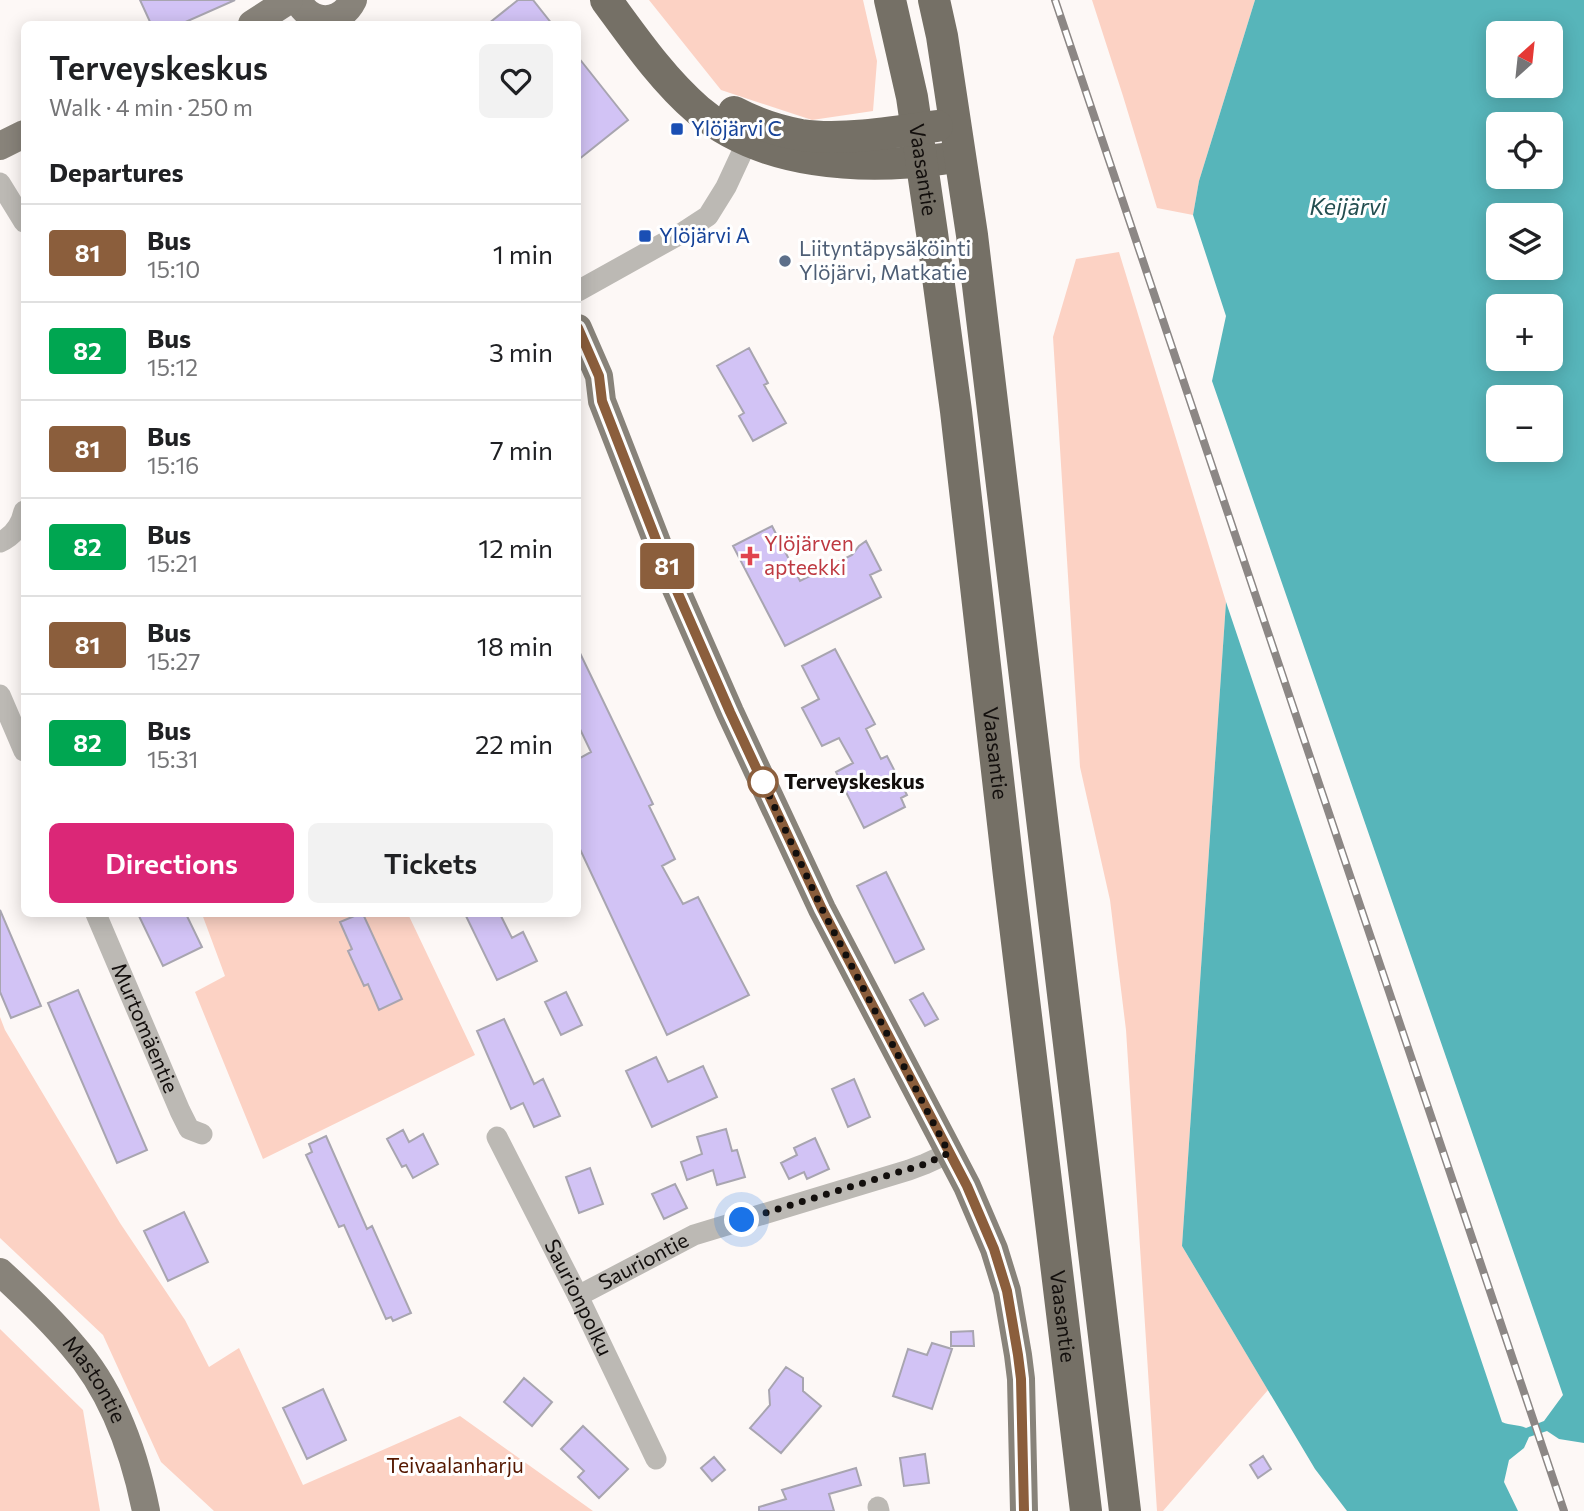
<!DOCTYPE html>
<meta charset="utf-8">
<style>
body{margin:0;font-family:Commissioner,sans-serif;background:#f2f2f2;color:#202124;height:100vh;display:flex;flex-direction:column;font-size:26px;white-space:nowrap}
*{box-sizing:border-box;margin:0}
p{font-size:23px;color:#757577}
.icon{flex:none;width:38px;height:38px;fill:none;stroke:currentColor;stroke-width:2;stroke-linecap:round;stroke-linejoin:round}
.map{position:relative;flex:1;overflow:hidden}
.side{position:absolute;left:21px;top:21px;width:560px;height:896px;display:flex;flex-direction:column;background:#fff;border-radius:10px;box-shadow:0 4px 18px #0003}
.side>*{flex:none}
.badge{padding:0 14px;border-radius:5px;font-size:24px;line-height:46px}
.needle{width:46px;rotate:27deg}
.tools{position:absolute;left:1486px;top:21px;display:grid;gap:14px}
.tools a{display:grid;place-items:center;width:77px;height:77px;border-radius:10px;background:#fff;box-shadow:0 4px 18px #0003;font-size:35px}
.you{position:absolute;width:35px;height:35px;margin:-18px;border:5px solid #fff;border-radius:50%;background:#1a73e8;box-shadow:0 0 0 10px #1a73e833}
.map>.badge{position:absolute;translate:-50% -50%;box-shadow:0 0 0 4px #fff}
h2{padding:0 28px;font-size:26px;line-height:63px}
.round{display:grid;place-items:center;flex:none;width:74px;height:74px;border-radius:10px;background:#f2f2f2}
.summary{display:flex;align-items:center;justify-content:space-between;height:119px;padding:0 28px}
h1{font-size:33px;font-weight:600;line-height:52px}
.action{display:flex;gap:14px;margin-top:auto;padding:14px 28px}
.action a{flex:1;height:80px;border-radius:10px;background:#db2777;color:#fff;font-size:28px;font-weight:600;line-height:80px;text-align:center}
.action a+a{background:#f2f2f2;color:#202124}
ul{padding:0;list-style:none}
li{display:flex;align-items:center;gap:21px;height:98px;padding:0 28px;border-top:2px solid #e0e0e0}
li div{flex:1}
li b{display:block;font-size:26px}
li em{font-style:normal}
li .badge{min-width:77px;font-weight:700;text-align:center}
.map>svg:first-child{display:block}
.green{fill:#fcd2c4}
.water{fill:#57b5ba;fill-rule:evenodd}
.building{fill:#d2c3f5;stroke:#a8a5b0;stroke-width:2}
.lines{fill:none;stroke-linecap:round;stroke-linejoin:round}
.minor{stroke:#bcb9b4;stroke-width:21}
.major{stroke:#88837a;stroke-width:28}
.highway{stroke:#757066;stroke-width:32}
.rail-casing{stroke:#8c8785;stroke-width:8}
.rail{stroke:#fff;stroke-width:5;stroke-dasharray:16;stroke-linecap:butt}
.line-casing{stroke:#fff;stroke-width:16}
.line{stroke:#8b5e3c;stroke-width:10}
.walk{stroke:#130f0d;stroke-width:7;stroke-dasharray:0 12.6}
.transit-dot{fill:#1a4fb4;stroke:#fff;stroke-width:2.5}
.service-dot{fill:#5c6f8a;stroke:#fff;stroke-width:2.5}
.health-dot{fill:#e0444e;stroke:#fff;stroke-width:2.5}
.stop-dot{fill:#fff;stroke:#8b5e3c;stroke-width:3.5}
.labels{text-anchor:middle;stroke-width:6;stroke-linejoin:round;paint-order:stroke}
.transit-label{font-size:21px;fill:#164399;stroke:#fff;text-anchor:start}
.street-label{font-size:21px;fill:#130f0d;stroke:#fff}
.service-label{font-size:21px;fill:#4e5e75;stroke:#fff;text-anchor:start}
.health-label{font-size:21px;fill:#be3a42;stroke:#fff;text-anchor:start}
.stop-label{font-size:21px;font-weight:bold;fill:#130f0d;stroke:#fff;text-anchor:start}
.park-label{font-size:21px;fill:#551800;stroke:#fff}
.water-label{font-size:23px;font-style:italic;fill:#234e50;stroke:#fff}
</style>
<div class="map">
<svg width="1584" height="1511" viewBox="0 0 1584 1511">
<rect width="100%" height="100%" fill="#fdf8f6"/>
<path class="green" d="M649,0h214l14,61 -4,50 -61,9 -91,-30z
M1092,0h163l-56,181 -6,34 -36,-7 -34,-112z
M1119,252l107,350 -44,644 86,144 -105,121h-6l-31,-481 -16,-130 -30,-133 -27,-430 23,-78z
M202,914h206l67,141 -212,104 -68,-167 30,-16z
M0,1017l5,13 115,193 65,97 24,47 30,-19 64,137 157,-69 133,95h-379l-53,-49 -58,-127 -103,-97z
M0,1329l83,81 17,101h-100z"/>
<path class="water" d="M1255,0h329v1443l-25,-4 -12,-8 -18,6 -5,11 -15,12 -5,22 14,29h-171l-32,-42 -133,-223 44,-644 276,820c8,4 16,2 24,6l18,-7 19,-26 -351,-1014 14,-65 -33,-101 6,-34zM1498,33h52v53h-52zM1498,124h52v53h-52zM1498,215h52v53h-52zM1498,306h52v53h-52zM1498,397h52v53h-52z"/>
<path class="building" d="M140,0h95l-54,24h-30z
M518,0h15l19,24h-64z
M578,57l50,63 -50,40z
M749,348l19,35 -4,2 22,38 -33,18 -14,-25 5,-3 -27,-47z
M772,526l28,55 52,-26 7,-9 7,-5 15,29 -11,5 11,22 -96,49 -52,-100z
M578,649l75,155 -4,2 26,53 -13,7 21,38 15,-7 51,98 -82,40 -89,-190v-86l13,-7 -13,-27z
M835,649l40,75 -9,5 15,30 6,-3 20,39 -6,3 4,9 -41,21 -28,-56 17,-9 -14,-25 -17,8 -20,-38 17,-9 -17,-33z
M886,872l38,77 -29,14 -38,-77z
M0,910l41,96 -30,12 -11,-26z
M138,914h48l16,33 -39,19z
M359,914h4l39,85 -23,11 -11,-26 -4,2 -16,-35 4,-2 -12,-27z
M465,914h35l12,24 11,-6 14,29 -40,19z
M78,990l69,160 -30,13 -69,-160z
M566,992l16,33 -21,10 -16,-33z
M923,993l15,26 -13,7 -15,-26z
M504,1019l30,65 9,-5 17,37 -26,11 -11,-24 -12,6 -34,-78z
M656,1057l12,25 35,-16 14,31 -65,30 -26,-56z
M854,1079l16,38 -22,10 -16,-38z
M726,1129l6,22 5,-1 8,27 -28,8 -4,-15 -26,10 -6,-18 21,-8 -5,-17z
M403,1130l6,12 14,-8 15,30 -25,14 -7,-13 -4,2 -15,-28z
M326,1136l41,93 5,-3 39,87 -18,8 -2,-4 -5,2 -42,-94 -5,2 -33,-72 6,-3 -3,-8z
M815,1138l14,31 -22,10 -3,-7 -15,7 -8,-16 16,-8 -3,-7z
M590,1168l13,36 -24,9 -13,-36z
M675,1184l12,24 -23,11 -12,-25z
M184,1212l24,50 -40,19 -24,-50z
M973,1331l1,15h-23v-14z
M932,1343l20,6 -20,60 -39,-13 15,-47 19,6z
M786,1367l17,11v13l18,15 -40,47 -31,-25 20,-23 -1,-15z
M524,1378l28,24 -20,24 -28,-24z
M323,1389l23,51 -39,19 -24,-51z
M583,1426l45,43 -29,29 -21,-21 6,-6 -23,-22z
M925,1454l4,29 -25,3 -4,-28z
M1263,1456l8,13 -13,9 -8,-13z
M714,1457l11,13 -13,11 -11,-13z
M856,1468l5,17 -32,9 5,17h-75v-4l27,-8 -4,-9z"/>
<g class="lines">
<g class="minor">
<path d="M0,183l24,39"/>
<path d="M578,291l104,-58 26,-17 18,-29 26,-56"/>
<path d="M0,542c14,-6 21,-17 24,-31"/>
<path d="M0,695l24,56"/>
<path id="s1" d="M96,914l84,197 9,18 13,5"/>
<path id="s2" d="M497,1137l81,159 78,163"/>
<path id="s3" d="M578,1296l116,-61 215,-65 16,-6 24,-11"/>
<path d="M878,1507l1,4"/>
</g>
<g class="major">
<path d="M298,0c12,26 43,25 55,0"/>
<path d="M252,24l37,-24"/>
<path d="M0,146l24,-12"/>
<path d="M578,328l21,48 3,25 67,172 61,139 92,197 145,277 27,63 13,42 11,64 3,24 3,132"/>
<path id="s4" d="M0,1272c25,23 50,47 72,73 41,46 62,106 74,166"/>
</g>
<g class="highway">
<path d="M606,0c28,38 56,79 92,110 64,55 164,60 244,49"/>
<path id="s5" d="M890,0l22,97 20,136 24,178 53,465 77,635"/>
<path d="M934,0l8,36 30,199 153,1276"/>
<path d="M734,112c21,11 44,19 67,23 41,6 95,-3 136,-9"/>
</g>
<g class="rail-casing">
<path id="rail" d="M1055,0l509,1511"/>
</g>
<use href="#rail" class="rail"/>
</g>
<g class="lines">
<g class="line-casing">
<path id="line" d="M578,328l21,48 3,25 67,172 61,139 92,197 145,277 27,63 13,42 11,64 3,24 3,132"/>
</g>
<use href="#line" class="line"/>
<path class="walk" d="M742,1220l183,-56 24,-11 -127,-244 -59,-127"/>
</g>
<g class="transit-dot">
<rect x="670" y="122" width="14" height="14" rx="3.5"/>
<rect x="638" y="229" width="14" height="14" rx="3.5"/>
</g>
<circle class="service-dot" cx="785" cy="261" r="7"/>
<path class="health-dot" d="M746.5 545.5h7v7h7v7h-7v7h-7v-7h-7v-7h7z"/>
<circle class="stop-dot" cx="763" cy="782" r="14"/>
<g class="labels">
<g class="transit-label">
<text x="691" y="136">Ylöjärvi C</text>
<text x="659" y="243">Ylöjärvi A</text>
</g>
<g class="street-label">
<text dy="7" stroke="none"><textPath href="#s5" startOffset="173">Vaasantie</textPath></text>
<text dy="7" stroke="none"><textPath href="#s5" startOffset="761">Vaasantie</textPath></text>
<text dy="7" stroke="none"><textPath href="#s1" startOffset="124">Murtomäentie</textPath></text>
<text dy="7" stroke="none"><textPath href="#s3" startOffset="74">Sauriontie</textPath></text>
<text dy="7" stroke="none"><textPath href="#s2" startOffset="180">Saurionpolku</textPath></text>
<text dy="7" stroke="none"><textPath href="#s5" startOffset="1328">Vaasantie</textPath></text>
<text dy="7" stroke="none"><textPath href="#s4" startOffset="144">Mastontie</textPath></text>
</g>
<g class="service-label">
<text x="799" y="256">Liityntäpysäköinti<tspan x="799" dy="24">Ylöjärvi, Matkatie</tspan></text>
</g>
<g class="health-label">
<text x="764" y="551">Ylöjärven<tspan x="764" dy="24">apteekki</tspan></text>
</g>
<g class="stop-label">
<text x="784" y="789">Terveyskeskus</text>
</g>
<g class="park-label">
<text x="455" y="1473">Teivaalanharju</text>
</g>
<g class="water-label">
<text x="1348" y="215">Keijärvi</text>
</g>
</g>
</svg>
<div class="tools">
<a><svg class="needle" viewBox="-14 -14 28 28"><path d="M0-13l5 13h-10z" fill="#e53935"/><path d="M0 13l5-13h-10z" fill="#757577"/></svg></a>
<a><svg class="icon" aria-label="locate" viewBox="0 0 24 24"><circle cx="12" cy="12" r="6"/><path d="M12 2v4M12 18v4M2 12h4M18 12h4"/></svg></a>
<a><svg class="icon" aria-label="layers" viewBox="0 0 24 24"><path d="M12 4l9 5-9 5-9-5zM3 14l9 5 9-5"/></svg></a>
<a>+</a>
<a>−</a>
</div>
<div class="you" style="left:742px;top:1220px"></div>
<b class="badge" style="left:667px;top:566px;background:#8b5e3c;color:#fff">81</b>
<section class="side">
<div class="summary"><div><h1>Terveyskeskus</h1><p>Walk · 4 min · 250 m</p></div><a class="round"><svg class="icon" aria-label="heart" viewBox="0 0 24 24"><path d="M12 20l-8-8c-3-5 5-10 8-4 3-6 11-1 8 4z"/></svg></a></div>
<h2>Departures</h2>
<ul>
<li><span class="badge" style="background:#8b5e3c;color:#fff">81</span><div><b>Bus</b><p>15:10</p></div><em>1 min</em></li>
<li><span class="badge" style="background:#00a651;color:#fff">82</span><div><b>Bus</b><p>15:12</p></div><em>3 min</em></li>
<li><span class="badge" style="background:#8b5e3c;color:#fff">81</span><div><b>Bus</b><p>15:16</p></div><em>7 min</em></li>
<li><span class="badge" style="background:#00a651;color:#fff">82</span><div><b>Bus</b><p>15:21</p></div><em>12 min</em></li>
<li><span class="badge" style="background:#8b5e3c;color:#fff">81</span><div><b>Bus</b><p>15:27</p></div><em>18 min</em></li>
<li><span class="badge" style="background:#00a651;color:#fff">82</span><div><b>Bus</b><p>15:31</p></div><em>22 min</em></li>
</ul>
<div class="action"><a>Directions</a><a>Tickets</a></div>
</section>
</div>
